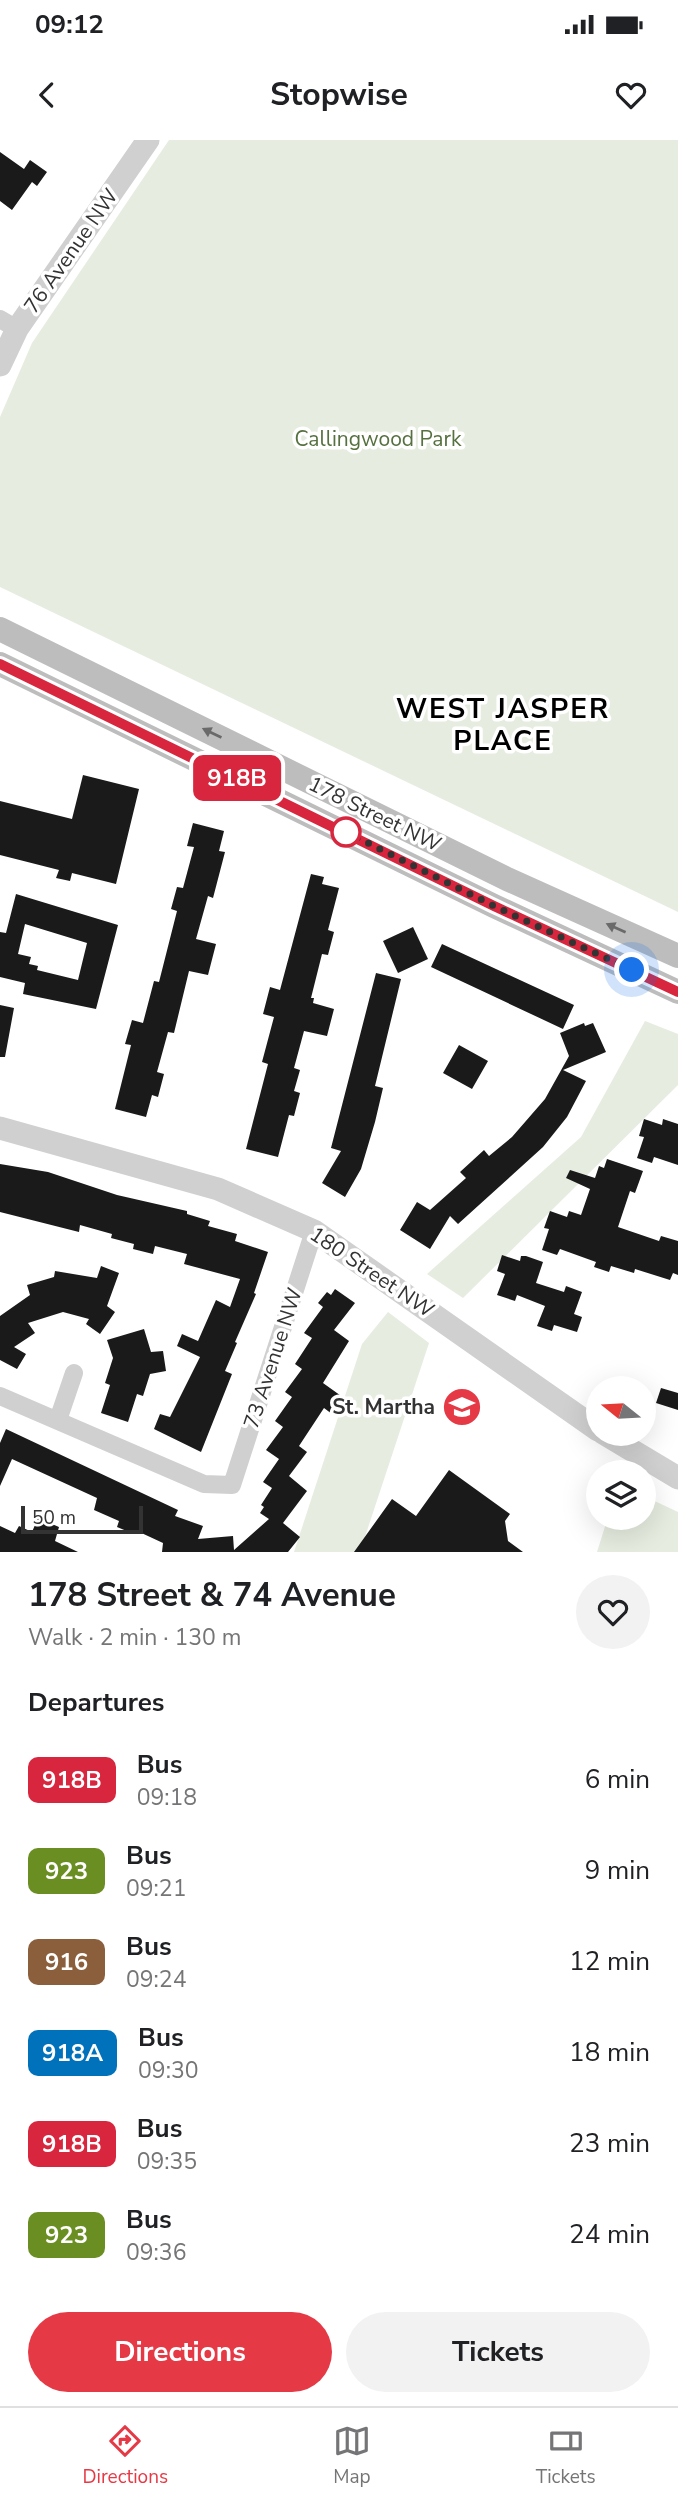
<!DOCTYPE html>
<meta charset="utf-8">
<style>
body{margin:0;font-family:"Nunito Sans",sans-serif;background:#f2f2f2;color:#202124;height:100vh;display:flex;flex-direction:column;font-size:26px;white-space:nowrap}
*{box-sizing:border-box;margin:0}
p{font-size:23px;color:#757577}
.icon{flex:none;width:38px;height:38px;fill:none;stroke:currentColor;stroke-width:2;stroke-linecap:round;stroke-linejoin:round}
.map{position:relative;height:1412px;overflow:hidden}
.details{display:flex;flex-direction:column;background:#fff;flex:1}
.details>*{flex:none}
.badge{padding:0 14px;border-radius:10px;font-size:24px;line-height:46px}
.needle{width:46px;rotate:288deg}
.buttons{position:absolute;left:586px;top:1236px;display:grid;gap:14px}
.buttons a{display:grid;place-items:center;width:70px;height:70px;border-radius:50%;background:#fff;box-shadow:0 7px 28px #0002;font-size:35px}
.scale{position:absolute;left:21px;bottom:18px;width:122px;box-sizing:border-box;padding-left:7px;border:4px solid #333;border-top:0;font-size:19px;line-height:24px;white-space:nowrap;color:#333;-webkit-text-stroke:5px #fff;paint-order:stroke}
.you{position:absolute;width:35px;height:35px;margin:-18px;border:5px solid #fff;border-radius:50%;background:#1a73e8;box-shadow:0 0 0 10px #1a73e833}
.map>.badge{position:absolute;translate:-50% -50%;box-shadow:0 0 0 4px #fff}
h2{padding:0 28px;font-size:26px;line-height:63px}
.round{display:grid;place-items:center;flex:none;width:74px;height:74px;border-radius:37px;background:#f2f2f2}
.overview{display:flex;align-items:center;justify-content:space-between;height:119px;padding:0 28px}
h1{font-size:33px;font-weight:700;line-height:52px}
.action{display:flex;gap:14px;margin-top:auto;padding:14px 28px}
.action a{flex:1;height:80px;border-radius:42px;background:#e63946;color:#fff;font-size:28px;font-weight:700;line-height:80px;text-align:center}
.action a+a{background:#f2f2f2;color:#202124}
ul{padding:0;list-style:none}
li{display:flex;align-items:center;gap:21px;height:91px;padding:0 28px}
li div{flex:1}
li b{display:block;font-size:26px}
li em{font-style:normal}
li .badge{min-width:77px;font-weight:700;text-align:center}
.status{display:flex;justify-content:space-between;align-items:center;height:49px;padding:0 35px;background:#fff;direction:ltr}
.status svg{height:19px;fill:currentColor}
header{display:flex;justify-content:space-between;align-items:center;height:91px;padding:0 28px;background:#fff;font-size:32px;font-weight:700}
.menu{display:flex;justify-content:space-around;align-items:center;height:98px;border-top:2px solid #e0e0e0;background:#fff;font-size:19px;color:#757577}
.menu a{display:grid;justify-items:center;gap:4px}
.menu .active{color:#e63946}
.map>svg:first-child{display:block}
.green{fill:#e6ecdf}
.building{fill:#1a1a1a;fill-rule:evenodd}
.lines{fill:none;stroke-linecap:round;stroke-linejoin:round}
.minor{stroke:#d0d0d0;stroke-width:18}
.tertiary{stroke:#d0d0d0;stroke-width:23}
.secondary{stroke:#bdbdbd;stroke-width:24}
.oneway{fill:#6a6a6a}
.line-casing{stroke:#fff;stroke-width:16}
.line{stroke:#d7263d;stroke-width:10}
.walk{stroke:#333;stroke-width:7;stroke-dasharray:0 12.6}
.stop-dot{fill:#fff;stroke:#d7263d;stroke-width:3.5}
.labels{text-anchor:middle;stroke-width:7;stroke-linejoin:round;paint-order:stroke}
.street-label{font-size:21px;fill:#333;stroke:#fff}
.park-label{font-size:21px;fill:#56703f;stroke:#fff}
.poi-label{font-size:21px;font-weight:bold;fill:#333;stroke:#fff;text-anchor:end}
.district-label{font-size:28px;font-weight:bold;letter-spacing:2px;fill:#000;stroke:#fff}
</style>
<div class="status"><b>09:12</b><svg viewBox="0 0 49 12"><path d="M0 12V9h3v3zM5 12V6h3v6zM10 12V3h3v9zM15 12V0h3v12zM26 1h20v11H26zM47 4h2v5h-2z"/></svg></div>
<header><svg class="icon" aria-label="back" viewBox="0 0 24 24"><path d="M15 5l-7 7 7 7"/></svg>Stopwise<svg class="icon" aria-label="heart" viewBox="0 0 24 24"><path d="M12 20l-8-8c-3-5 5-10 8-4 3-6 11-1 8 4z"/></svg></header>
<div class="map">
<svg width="678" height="1412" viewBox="0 0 678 1412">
<rect width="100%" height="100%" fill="#fff"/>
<path class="green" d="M169,0h509v772l-678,-325v-170l32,-74z
M645,881l33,13v51l-215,213 -36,-24 154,-137z
M388,1172l41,31 -69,209h-66l68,-208z
M644,1356l34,16v40h-81l11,-35h36z"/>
<path class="building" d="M0,12l24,17 6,-9 17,12 -10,14 -5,-4 -20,28 -12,-9z
M83,635l56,14 -23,95 -44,-11 -2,8 -14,-3 3,-8 -59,-15v-54l72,18z
M193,683l31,8 -5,20 6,1 -12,46 -5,-2 -12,43 20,5 -8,31 -19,-4 -15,62 -6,-1 -11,40 7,2 -6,23 -6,-2 -6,22 -31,-8 16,-64 -6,-1 7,-24 11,3 11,-42 5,1 18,-71 -6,-2 6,-22 6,1 11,-41 -7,-1z
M311,734l13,3 -2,7 17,4 -11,42 6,2 -6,23 -6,-1 -11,44h3l-1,5 21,6 -7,27 -23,-5 -10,37 6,2 -6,21 6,2 -6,23 -5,-1 -11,42 -32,-8 22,-85 -6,-2 12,-45 -11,-3 7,-27 10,3z
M16,754l102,31 -22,84 -73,-15 2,-11 -25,-6v-45l6,1zM25,784l62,19 -9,37 -41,-10 1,-4 -9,-2 2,-7 -13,-3z
M413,787l15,32 -30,14 -15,-32z
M442,804l132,61 -11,24 -132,-62z
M376,833l25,6 -26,107 8,2 -8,34 -14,47 -16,28 -23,-14 19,-32 -10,-3z
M0,865l14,3 -9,49h-5z
M584,883l1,3 8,-3 13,29 -43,18 23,11 -19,36 -24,30 -85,77 -8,-8 -20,33 -30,-19 17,-28 13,8 36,-32 -6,-6 24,-22 5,6 23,-19 33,-38 24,-43 -9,-23z
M459,905l29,16 -16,28 -29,-16z
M644,979l18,6 1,-6 15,5v41l-24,-8 -2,6 -15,-5 7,-21 -5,-1z
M607,1019l36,12 -8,22 -5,-2 -12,36 41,14 2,-5 17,5v34l-5,-2 -3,7 -35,-11 -1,4 -23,-7 -2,6 -15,-5 2,-5 -36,-13 -3,6 -15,-5 7,-21 -5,-1 6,-17 17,6 2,-6 12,4 9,-26 -24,-11 4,-8 25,8 4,-12 5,2z
M0,1024l48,8 69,23 70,16v3l23,7 -2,5 29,8 -2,7 33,11 -14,41 2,1 -21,48 2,1 -12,28 7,3 -31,78 -47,-23 6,-15 10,3 30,-60 -23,-11 5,-12 16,7 18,-41 14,7 10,-28 -56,-15 3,-10 -32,-8 -2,8 -20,-5 1,-5 -23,-6 1,-4 -32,-9 -1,7 -79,-20z
M502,1115l18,6 1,-5h5l17,6 -7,21 28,9 2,-6 16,6 -8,22 8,3 -5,15 -23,-7 -2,6 -15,-5 8,-20 -28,-11 -2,6 -18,-6 8,-21 -8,-3z
M101,1126l18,7 -12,33 8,6 -15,22 -14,-10 3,-5 -26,-7 -35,11 7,10 -21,14 12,7 -9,15 -17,-9v-44l30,-21 -3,-10 27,-8 1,-6 42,7z
M335,1149l20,14 -21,27 15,11 -26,42 21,15 -12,16 -8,-6 -25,38 8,6 -18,24 18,15 -24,32 17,14 -12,15h-126l1,-9 -28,-13 -1,4 -17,-7 2,-6 -25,-11 3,-12 -85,-39 -12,27v-43l6,-14 172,81 -3,6 28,10 -5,13 35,-3 1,14 35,-31 -9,-6 4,-6 -3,-2 11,-17 -9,-6 16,-23 -13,-9 17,-23 -8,-6 17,-24 -7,-5 17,-23 -7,-5 17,-26 -8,-5 19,-26 -5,-4 9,-11 4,3z
M144,1189l7,23 12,-1 3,20 -16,3 -7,22 -6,-2 -9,28 -27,-9 9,-28 -5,-2 8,-25 -6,-18z
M661,1248l17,5v17l-22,-7z
M449,1330l61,44 -5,7 3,20 15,11h-169l38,-53 24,17z
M38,1378l21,9 -4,14 23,11h-78v-26l15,7 4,-7 13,6z"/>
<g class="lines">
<path class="minor" d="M0,179l17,10
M0,1256l204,88 28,1 82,-254
M58,1280l16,-47"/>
<path class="tertiary" d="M0,225l17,-36 131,-189
M0,988l218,61 96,42 284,199
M603,1293l75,45"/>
<path class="secondary" d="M0,489l507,250 171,77
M0,524l494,242 184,86"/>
</g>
<defs><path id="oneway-solid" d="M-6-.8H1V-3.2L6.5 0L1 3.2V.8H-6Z" transform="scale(1.75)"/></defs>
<g class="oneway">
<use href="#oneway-solid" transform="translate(212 593) rotate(-154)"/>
<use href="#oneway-solid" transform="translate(616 788) rotate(-156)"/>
</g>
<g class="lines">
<g class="line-casing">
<path id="line" d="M0,524l494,242 184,86"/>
</g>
<use href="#line" class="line"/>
<path class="walk" d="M346,692l148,74 138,64"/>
</g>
<defs>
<g id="school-disc" transform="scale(2.0125)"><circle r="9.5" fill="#e63946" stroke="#fff"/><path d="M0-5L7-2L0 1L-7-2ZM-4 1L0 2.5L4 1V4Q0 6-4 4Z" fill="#fff"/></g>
</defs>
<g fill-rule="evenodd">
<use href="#school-disc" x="462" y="1267"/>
</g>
<circle class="stop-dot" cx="346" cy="692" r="14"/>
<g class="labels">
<g class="street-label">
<text transform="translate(71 111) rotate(-55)" y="7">76 Avenue NW</text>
<text transform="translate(375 674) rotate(26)" y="7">178 Street NW</text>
<text transform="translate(372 1132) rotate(34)" y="7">180 Street NW</text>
<text transform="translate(273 1218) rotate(-72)" y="7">73 Avenue NW</text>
</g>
<g class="park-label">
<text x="378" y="306">Callingwood Park</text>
</g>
<g class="poi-label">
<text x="435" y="1274">St. Martha</text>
</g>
<g class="district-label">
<text x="503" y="578">WEST JASPER<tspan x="503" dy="32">PLACE</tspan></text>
</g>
</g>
</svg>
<div class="buttons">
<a><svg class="needle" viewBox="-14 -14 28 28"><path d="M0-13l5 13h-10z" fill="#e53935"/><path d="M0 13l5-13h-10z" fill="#757577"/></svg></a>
<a><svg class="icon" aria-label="layers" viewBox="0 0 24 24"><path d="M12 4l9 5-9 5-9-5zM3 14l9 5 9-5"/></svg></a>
</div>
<div class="scale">50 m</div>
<div class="you" style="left:632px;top:830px"></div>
<b class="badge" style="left:237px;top:638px;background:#d7263d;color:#fff">918B</b>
</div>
<section class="details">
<div class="overview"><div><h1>178 Street &amp; 74 Avenue</h1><p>Walk · 2 min · 130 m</p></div><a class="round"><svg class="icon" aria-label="heart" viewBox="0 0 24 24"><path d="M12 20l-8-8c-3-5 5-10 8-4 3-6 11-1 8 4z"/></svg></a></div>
<h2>Departures</h2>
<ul>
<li><span class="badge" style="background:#d7263d;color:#fff">918B</span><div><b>Bus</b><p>09:18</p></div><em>6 min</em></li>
<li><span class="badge" style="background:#6b8e23;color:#fff">923</span><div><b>Bus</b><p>09:21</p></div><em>9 min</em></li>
<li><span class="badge" style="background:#8b5e3c;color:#fff">916</span><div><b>Bus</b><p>09:24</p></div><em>12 min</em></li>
<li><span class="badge" style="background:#0072bc;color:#fff">918A</span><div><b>Bus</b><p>09:30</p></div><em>18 min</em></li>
<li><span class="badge" style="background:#d7263d;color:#fff">918B</span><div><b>Bus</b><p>09:35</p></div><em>23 min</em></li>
<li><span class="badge" style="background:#6b8e23;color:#fff">923</span><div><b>Bus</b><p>09:36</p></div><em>24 min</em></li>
</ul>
<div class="action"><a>Directions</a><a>Tickets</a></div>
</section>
<nav class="menu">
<a class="active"><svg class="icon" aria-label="directions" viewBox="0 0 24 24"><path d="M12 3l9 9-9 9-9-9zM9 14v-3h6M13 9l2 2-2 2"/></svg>Directions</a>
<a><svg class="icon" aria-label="map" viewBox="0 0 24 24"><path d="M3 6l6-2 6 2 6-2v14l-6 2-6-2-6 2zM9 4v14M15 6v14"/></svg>Map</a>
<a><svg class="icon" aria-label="tickets" viewBox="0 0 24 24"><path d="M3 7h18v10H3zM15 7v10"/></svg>Tickets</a>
</nav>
